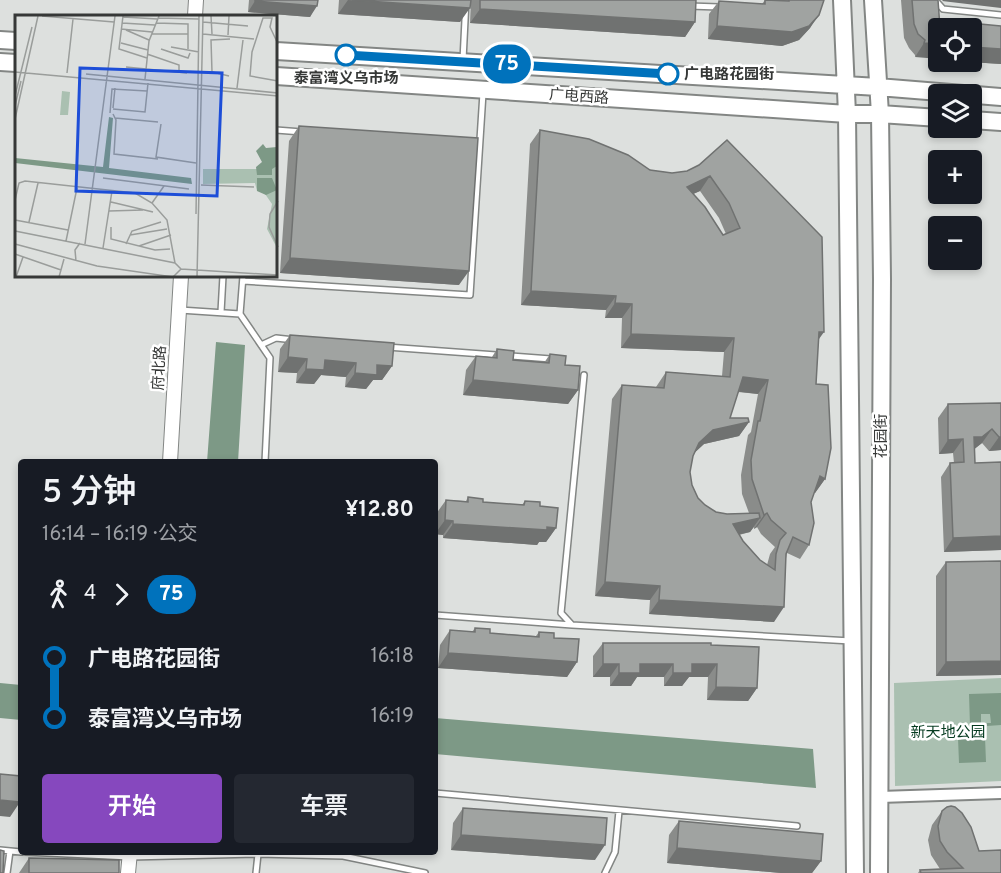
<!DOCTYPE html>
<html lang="zh">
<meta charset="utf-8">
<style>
body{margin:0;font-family:Overpass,"Noto Sans SC",sans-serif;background:#242831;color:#f1f3f6;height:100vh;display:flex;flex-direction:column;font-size:22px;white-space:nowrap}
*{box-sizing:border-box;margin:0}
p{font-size:20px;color:#9ea1a6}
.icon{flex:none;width:33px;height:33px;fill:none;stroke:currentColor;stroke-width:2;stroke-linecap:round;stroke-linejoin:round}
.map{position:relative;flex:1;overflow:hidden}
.sheet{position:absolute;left:18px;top:459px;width:420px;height:396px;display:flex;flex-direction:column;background:#171b24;border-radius:6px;box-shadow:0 3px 9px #0003}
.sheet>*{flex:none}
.badge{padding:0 12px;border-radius:20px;font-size:21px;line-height:39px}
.tools{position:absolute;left:928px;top:18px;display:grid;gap:12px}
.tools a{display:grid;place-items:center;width:54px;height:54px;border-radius:6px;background:#171b24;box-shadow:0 3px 9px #0003;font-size:30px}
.map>.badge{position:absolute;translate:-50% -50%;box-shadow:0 0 0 3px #fff}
.legs{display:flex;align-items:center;gap:9px;height:66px;padding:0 24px;font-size:20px}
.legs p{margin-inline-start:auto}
.headline{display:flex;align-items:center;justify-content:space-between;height:102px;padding:0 24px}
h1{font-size:33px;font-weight:600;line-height:45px}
.button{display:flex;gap:12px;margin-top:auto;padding:12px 24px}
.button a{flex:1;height:69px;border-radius:6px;background:#8648be;color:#fff;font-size:24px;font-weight:600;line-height:69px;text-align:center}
.button a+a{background:#242831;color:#f1f3f6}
ul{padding:0 24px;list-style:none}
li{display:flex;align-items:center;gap:21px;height:60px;font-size:22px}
li i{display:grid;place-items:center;width:9px;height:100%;margin:0 8px;background:currentColor}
li i::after{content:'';width:15px;height:15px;margin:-8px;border:4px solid;border-radius:50%;background:#171b24}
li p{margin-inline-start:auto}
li:first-child i{background:linear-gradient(#0000 50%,currentColor 0)}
li:last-child i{background:linear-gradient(currentColor 50%,#0000 0)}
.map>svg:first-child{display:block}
.green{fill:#aac0b1}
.water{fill:#7d9986}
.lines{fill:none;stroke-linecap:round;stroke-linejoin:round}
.service-casing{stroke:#838684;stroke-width:8}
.minor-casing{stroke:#838684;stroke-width:14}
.tertiary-casing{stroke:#838684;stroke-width:16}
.secondary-casing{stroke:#838684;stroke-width:20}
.service{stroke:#fff;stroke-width:5}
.minor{stroke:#fff;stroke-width:10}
.tertiary{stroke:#fff;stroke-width:14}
.secondary{stroke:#fff;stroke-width:16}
.wall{fill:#8a8c8a;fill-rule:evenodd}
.shaded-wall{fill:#707271}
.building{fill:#a0a3a1;stroke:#707271;stroke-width:1.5;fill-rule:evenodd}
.line-1-casing{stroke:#fff;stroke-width:14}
.line-1{stroke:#0072bc;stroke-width:9}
.stop-1-dot{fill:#fff;stroke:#0072bc;stroke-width:3}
.labels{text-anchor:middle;stroke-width:5;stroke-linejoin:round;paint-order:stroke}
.stop-label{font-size:15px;font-weight:bold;fill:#363837;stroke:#fff;text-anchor:start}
.street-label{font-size:15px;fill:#363837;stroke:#fff}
.park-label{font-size:15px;fill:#053b20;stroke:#fff}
.inset-road{fill:none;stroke:#9a9d9b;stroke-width:1.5}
.view{fill:#1d4ed8;fill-opacity:0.15;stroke:#1d4ed8;stroke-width:3}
.inset-edge{fill:none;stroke:#363837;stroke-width:3}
</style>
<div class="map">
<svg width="1001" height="873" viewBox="0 0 1001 873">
<rect width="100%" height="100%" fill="#dde0de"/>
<path class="green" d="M1001,678v103l-106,5 -1,-103z"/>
<path class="water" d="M216,342l29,3 -7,117h-31z
M0,683l21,2v35l-21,-2z
M1001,693v32l-14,1v-3h4l-1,-9h-9v9h4v3h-15l-1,-32z
M435,718l378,31 3,39 -381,-34z
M985,737l1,25 -27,1 -1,-25z"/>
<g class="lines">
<g class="service-casing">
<path id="service" d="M935,0l8,9 58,6
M689,6l30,1
M463,60l3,-60
M276,130l26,2
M243,281l227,14 13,-202
M180,310l60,4 3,-38
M221,312l2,-36
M240,314l30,44 -5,104
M261,345l15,-7 18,2
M387,347l164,12
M584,375l-23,238 11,12 279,16
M435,615l137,10
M435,793l362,33
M0,850l21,2
M26,852l104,5 128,-3 85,2 82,17
M7,873l3,-22
M256,873l2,-19
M605,873l10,-21 4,-41"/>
</g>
<g class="minor-casing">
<path id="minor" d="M880,797l121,-4"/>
</g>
<g class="tertiary-casing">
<path id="tertiary" d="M195,16l1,-16
M170,462l11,-186
M128,873l2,-21"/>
</g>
<g class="secondary-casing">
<path id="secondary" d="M842,0l5,114 8,759
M873,0l7,114 2,165 -3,594
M0,40l16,1
M276,51l602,36 123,10
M0,62l16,1
M276,76l571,38h33l59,4
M972,120l29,2"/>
</g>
<use href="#service" class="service"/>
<use href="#minor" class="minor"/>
<use href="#tertiary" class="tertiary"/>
<use href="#secondary" class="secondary"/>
</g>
<path class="wall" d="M249,0h69l-8,17 -62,-5z
M339,0h132l-11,22 -122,-8z
M471,0h225l-1,22 -10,15 -215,-14z
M765,0h59l-14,28 -11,12 -17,6 -74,-7 1,-25 10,-13 43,3z
M901,0h37l2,28 -25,29v-2l-6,-7 -5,-10z
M949,21l52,5v38l-31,-2h2v-34h-28z
M299,126l160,159 -179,-12 9,-132z
M540,130l110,40 22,3 15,-2 12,-6 28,-25 91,201 -2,43 9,95 -10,14h-1l-3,9 -2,43 -9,14 -13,-6 -13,69 -125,-8 1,-14 -55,-4 17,-197 10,-14 34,2 10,-15 56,4 2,-24 -103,-4 1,-30h-17l1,-8 -85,-5 9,-161zM700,191l19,27 7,16 -3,1 -30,-41zM738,392l20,2 -7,38 -3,3 -7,40 1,19 7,19 -22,1 -11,-2 -11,-7 -7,-7 -6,-13 -2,-13 3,-16 1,-3 10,-9 35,-8 10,-14 -19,-4zM754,527v2l3,-2 4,7 14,13 -5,7 -3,11 -7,-5 -17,-19 -4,-6 11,-3z
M290,335l102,31 -10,14h-9l-7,9 -21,-2 1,-10 -25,-2 -7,9 -18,-1 1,-10 -19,-1 2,-23z
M497,349l16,11 31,3 6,-9 15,11 13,25 -10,14 -105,-9 3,-25 10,-14 16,1z
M1001,403v47l-12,1 -7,-8 -8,6 1,14 26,-1v88l-57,2 -3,-75 9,-14h4l-1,-10 -14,1 -1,-36 10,-14z
M468,497l15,5 39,3 3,-4 15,5 16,22 -10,14h-7l-2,3 -94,-7v-3l-8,-1 1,-20 10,-14 20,1z
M1001,561v114l-65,1v-100l10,-14z
M475,628l15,5 46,3 3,-4 15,6 23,24 -10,15 -129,-9 2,-23 10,-15 22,2z
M603,643l108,2 46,43 -9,13 -41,-1 1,-23h-19l-7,9h-18v-9h-27l-6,9h-21v-9h-17v-21z
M463,808l132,52 -144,-10 2,-27z
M942,811l37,40 22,22h-83l2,-3 20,-1 -9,-14 -3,-15 4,-15z
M679,821l142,40 -9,12h-31l-114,-10 2,-28z
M29,858l90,15h-100z"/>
<path class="shaded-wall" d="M348,0l122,8 -10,14 -122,-8z
M943,0h58v8l-59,-7z
M255,1l62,5 -7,11 -62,-5z
M480,9l215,13 -10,15 -215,-14z
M819,15l-9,13 -11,12 -17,6 -74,-7 9,-13z
M924,43l15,1v15l-24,-2z
M972,47l29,2v15l-31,-2h2z
M710,176l-10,15 -23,10 10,-14z
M290,258l179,13 -10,14 -179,-12z
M531,291l85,5 -10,14 -85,-5z
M615,303l17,1 -10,14h-17z
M819,332h5l-10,14z
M631,334l103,4 -10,14 -103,-4z
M288,357l19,2 -10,14 -19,-1z
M325,360l31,3 -10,14 -25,-2 -7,9 -18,-1 10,-14z
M377,365l15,1 -10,14h-9l-7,9 -21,-2 10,-14z
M743,377l25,3 -10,14 -25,-3z
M473,380l105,10 -10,14 -105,-9z
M749,422l-10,14 -35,8 -14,13 9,-14 14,-13z
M992,429l-10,14 -10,8 2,-14z
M999,437h2v13l-12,1z
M963,439l-10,14 -14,1 9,-14z
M820,476l5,3 -10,14 -5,-2z
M767,513l-10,14 -3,2 10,-14z
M760,518l-10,14 -27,6 10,-14z
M445,520l8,1 -10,14 -8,-1z
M453,524l94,3 9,1 -10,14h-7l-2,3 -94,-7z
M1001,536v14l-57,2 9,-14z
M605,582l55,4 -10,14 -55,-4z
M659,600l125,7 -10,15 -125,-8z
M448,653l129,9 -10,15 -129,-9z
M1001,661v14l-65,1 10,-14z
M603,664h16l-9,13h-17z
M640,664h33l-9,13h-27l-6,9h-21l9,-13z
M692,664h25l-9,13h-19l-7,9h-18l9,-13z
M716,687l41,1 -9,13 -41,-1z
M0,800l20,2 -10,15 -10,-1z
M461,835l144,10 -10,15 -144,-10z
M677,848l144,13 -9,12h-31l-114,-10z"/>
<path class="building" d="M255,0h63l-1,6 -62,-5z
M352,0h119l-1,8z
M480,0h216l-1,22 -215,-13z
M765,0l24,1v-1h35l-5,15 -10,11 -17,6 -75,-6 2,-25 46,3z
M912,0h26l2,28h-1v16l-15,-1 1,-3 -7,-6 -4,-10z
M949,21l52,5v23l-29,-2v-19h-24z
M299,126l179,12 -9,133 -179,-13z
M540,130l49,9 39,16 22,15 22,3 15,-2 12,-6 28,-25 95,97 2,95h-5l-3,52 12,1 3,63 -6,31 -5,-3 -9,26 3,21 -5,22 -16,-8 -7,17 -2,53 -125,-7 1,-14 -55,-4 17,-197 42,3 2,-16 64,5 4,-39 -103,-4 1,-30 -17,-1 1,-7 -85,-5zM710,176l19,27 11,25 -17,7 -18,-28 -18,-20zM743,377l25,3 -8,41h-2l-7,39 1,19 12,36 3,-2 4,7 15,13 -6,7 -4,14 -1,16 -15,-10 -17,-19 -10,-17 27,-6 -1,-5 -32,1 -11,-2 -11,-7 -7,-7 -6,-13 -2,-13 3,-16 6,-13 14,-13 36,-8 -1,-4h-18z
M290,335l104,8 -2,23 -15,-1v10l-22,-2 1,-10 -31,-3 -1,10 -18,-1 1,-10 -19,-2z
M497,349l17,2 -1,9 36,3 1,-9 16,2 -1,9 15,1 -2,24 -105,-10 3,-24 21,2z
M1001,403v34h-2l-7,-8 -10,8h-8l1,26 26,-1v74l-48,2 -3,-75 14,-1 -1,-23 -15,1v-36z
M468,497l15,2v3l41,3 1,-4 15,1v4l18,2 -2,20 -9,-1v3l-94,-6v-3l-8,-1 1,-20 22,2z
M1001,561v100l-55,1v-100z
M475,628l15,1v4l49,4v-5l15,1v5l25,1 -2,23 -129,-9 2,-23 25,2z
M603,643h108v2l48,2 -2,41 -41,-1 1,-23h-25v9h-19v-9h-33v9h-21v-9h-16z
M0,774l21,2 -1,26 -20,-2z
M951,806l4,1 7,6 9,14 8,24 22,-1v23h-80l-1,-3 43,-2 -16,-16 -7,-11 -2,-15 4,-15 5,-4z
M463,808l144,10 -2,27 -144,-10z
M679,821l144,13 -2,27 -144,-13z
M0,850l4,1 -1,22h-3z
M29,858l90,2v13h-90z"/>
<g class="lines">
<g class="line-1-casing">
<path id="line-1" d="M346,55l322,19"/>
</g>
<use href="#line-1" class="line-1"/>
</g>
<g class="stop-1-dot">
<circle cx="346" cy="55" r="10"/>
<circle cx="668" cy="74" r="10"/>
</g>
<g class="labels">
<g class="stop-label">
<text x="684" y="79">广电路花园街</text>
<text x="346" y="83" text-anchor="middle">泰富湾义乌市场</text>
</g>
<g class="street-label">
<text transform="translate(579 96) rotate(4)" y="5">广电西路</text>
<text transform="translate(159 368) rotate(-87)" y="5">府北路</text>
<text transform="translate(881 436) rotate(-90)" y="5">花园街</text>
</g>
<g class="park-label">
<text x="948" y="737">新天地公园</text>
</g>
</g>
<g transform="translate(15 15)">
<rect width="262" height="262" fill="#dde0de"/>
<path d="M47,76l8,1 -2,23h-8zM262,132v101l-10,-19 5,-25 -9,-13h-6l-2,-8 -52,1v-15h54z" fill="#aac0b1"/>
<path d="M94,102l4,1 -4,50 82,10 1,6 -177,-21v-5l88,9zM248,129l3,4 11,-1v19l-5,3v6h-15l-1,-8 6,-5 -6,-11zM242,163h15l5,12 -11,5 -9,-4z" fill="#7d9986"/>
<path class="inset-road" d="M27,1l72,6M108,1l-4,33 28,9M196,1l1,18M108,2l35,2M143,3l41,1M188,7l45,4M107,8l33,2M141,8l32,1v25M106,14l31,3M111,15l23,10M137,19h36M188,19l51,5M213,20l1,-19M106,28l27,7M263,29l-8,-17 2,-9h-9l-11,34 -2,24 28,5M156,32l28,5M146,34l27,9 2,-5M132,39l32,11v7M111,52l61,6M0,57l263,24M52,58l6,-54M71,59l192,19M214,61l-17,-4 -1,-32 19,-1M130,64l4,-38 10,-25M222,73l6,-48M0,81l17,-69M0,91l6,-25M98,93l2,-20M98,94l32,3 3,-29M95,98l2,-24 35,2M98,99l3,6 -2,34 44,5M100,103l43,4M0,104l23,-103M146,109l-5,33 40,6M88,163l86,11M186,170l53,2M0,185l4,-17 6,-2 110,12 17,10 15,17 8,43M263,186l-8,13 -1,13 9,20M96,187l42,10M137,188l12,-17M94,196l34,-1M181,199l3,-198M0,205l53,10M14,207l9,-39M96,212v12l44,11 15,-1M0,216l160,32 6,6 -8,8 -76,-11 -82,-22M115,220l37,-6M51,226l11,-53M70,229l30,-228M111,229l6,-13 29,-9M124,231l32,-11M88,233l9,-57M0,239l46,16M61,246l-1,-11 5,-7M166,254l97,6M1,262l7,-20M44,262l5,-18M182,262l6,-261"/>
<path class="view" d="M65,53l142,5 -5,123 -141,-5z"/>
<rect width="262" height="262" class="inset-edge"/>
</g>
</svg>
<div class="tools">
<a><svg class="icon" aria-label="locate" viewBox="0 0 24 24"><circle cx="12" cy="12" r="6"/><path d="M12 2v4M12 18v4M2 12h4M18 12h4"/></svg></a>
<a><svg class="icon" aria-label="layers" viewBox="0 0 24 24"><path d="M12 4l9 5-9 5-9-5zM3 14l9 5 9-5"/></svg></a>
<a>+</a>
<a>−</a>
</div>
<b class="badge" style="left:507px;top:64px;background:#0072bc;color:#fff">75</b>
<section class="sheet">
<div class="headline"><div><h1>5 分钟</h1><p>16:14 – 16:19 · 公交</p></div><b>¥12.80</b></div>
<div class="legs"><svg class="icon" aria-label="walk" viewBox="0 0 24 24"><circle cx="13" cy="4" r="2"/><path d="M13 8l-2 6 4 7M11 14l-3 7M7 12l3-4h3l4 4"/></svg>4<svg class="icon" aria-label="forward" viewBox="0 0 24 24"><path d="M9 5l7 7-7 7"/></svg><b class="badge" style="background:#0072bc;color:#fff">75</b></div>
<ul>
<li><i style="color:#0072bc"></i><b>广电路花园街</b><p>16:18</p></li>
<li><i style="color:#0072bc"></i><b>泰富湾义乌市场</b><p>16:19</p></li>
</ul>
<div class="button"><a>开始</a><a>车票</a></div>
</section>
</div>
